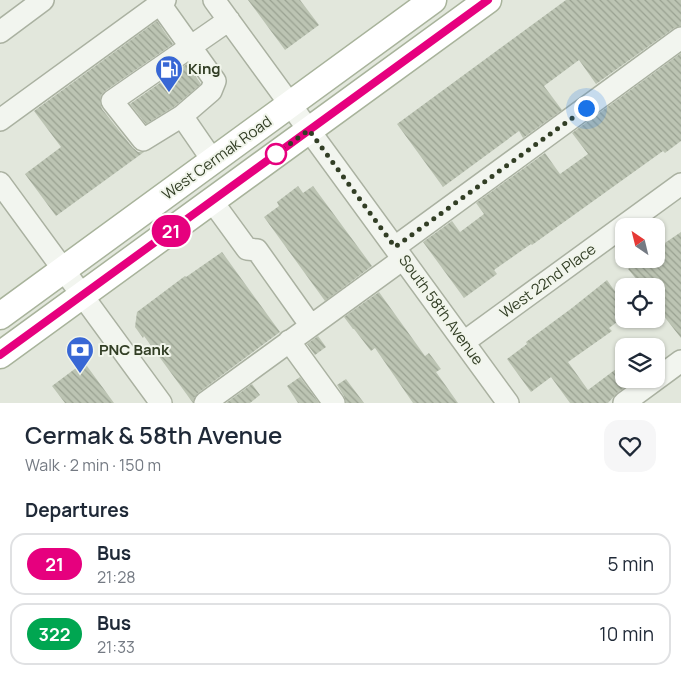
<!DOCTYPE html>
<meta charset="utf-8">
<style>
body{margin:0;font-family:Manrope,sans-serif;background:#f6f6f7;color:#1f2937;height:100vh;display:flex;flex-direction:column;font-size:19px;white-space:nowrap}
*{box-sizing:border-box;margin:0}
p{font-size:16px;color:#747a83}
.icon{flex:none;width:28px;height:28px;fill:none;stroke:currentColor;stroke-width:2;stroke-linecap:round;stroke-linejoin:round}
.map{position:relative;height:403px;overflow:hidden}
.details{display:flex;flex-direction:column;background:#fff;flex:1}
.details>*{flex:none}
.badge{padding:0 10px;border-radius:16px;font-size:18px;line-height:32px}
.needle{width:32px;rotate:325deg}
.controls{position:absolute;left:615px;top:218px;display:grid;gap:10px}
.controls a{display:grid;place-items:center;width:50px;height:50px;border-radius:10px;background:#fff;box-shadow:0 1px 4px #0004;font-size:25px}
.you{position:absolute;width:25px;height:25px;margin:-12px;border:4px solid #fff;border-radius:50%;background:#1a73e8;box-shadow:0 0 0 8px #1a73e833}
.map>.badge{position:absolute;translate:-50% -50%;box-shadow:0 0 0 2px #fff}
h2{padding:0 25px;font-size:19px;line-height:45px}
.round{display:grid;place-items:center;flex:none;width:52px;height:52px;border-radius:15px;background:#f6f6f7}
.headline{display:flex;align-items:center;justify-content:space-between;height:85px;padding:0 25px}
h1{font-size:24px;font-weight:600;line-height:38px}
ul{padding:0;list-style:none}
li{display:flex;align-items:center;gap:15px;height:62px;margin:0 10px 8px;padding:0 15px;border:2px solid #e0e1e3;border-radius:15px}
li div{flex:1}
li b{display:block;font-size:19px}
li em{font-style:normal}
li .badge{min-width:55px;font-weight:700;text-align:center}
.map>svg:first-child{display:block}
.building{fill:url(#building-back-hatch)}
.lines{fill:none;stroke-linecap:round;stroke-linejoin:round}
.minor-casing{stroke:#aab1a1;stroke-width:24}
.major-casing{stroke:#a8b39b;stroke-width:29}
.minor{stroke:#f2f5ef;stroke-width:21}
.major{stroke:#fff;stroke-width:26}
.line-casing{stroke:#fff;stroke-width:11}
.line{stroke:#e6007e;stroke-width:8}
.walk{stroke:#323e25;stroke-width:5;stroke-dasharray:0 9}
.stop-dot{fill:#fff;stroke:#e6007e;stroke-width:2.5}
.labels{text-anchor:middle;stroke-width:4;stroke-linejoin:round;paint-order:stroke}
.poi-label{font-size:15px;font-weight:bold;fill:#323e25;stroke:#f1f5eb;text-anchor:start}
.street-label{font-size:15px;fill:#323e25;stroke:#f1f5eb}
</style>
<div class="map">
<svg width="681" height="403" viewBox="0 0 681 403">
<defs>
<pattern id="building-back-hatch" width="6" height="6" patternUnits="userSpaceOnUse" patternTransform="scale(1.25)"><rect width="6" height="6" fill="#bcc4b3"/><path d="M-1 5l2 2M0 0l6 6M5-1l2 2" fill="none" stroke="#99a191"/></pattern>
</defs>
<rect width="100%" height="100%" fill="#e2e7dc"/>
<path class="building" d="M248,0h52l19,25 -34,25z
M566,0h115v26l-7,2 -78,56 -17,-24 -35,26 18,24 -39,28 -4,-7 -76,56 -46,-63z
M157,21l16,23 -68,47 -4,4 -1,7 2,7 31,39 5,4h6l-88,64 -31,-42 36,-27 -27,-36z
M681,53v88l-16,12 -2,-2 -131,94 -1,-1 -37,26 3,4 -33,24 -41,-56 29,-21 8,11 24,-18 -8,-11 69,-50 15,21 28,-20 -16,-21z
M187,64l14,20 -26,22 -29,18 -16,-20z
M298,186l5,7 10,-7 59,80 -47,35 -61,-84 15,-11 -2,-4z
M681,232v106l-25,-32v-20h-14l-14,-17 15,-10h13v-10z
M222,252l58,80 -82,61 -4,5 -1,5 -49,-67 -1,2 -8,-11 2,-15 48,-36 1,1z
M607,280l17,24v13l-15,11 3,3 -44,31 20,28 36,-27v16h12l-19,14 -9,10h-38l-19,-26 -20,15 -24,-33 20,-15 -1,-2 46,-34z
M379,292l46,64 4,-3 12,16 -5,3 22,31h-45l-38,-55 -4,3 -17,-22h-1l-9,-12z
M318,336l8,11 -11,8 -8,-11z
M84,362l30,41h-49l-13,-17z
M300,377l19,26h-21l-11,-17z
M346,379l18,24h-18l-2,-7 -7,-11z
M252,384l8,11 -10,8h-24z"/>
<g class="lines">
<g class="minor-casing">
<path id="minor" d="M214,0l294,403
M160,4l55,77 -4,10 -29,25 31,45
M0,32l43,-32
M182,116l-39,24 -31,-39 117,-81
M0,120l165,-120
M0,183l161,220
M212,201l35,48 10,1 54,76
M395,247l286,-209
M289,341l45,62
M464,342l217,-158
M205,403l198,-144
M624,403l57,-42"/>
</g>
<g class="major-casing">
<path id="major" d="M0,316l433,-316
M0,355l488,-355"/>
</g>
<use href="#minor" class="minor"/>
<use href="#major" class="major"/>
</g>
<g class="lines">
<g class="line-casing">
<path id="line" d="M0,355l488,-355"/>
</g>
<use href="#line" class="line"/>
<path class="walk" d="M276,154l33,-24 86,117 191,-139"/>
</g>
<defs>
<g id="fuel-pin" transform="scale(1.4375)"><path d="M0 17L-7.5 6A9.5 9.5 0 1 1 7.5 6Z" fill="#3867d5" stroke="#f1f5eb"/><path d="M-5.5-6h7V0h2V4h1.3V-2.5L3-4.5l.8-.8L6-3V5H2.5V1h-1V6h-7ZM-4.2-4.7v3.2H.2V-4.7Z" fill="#fff"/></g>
<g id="bank-pin" transform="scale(1.4375)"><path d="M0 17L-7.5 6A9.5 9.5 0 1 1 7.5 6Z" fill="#3867d5" stroke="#f1f5eb"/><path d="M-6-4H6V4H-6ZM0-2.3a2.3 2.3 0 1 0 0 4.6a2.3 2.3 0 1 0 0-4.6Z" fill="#fff"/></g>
</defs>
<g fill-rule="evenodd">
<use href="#fuel-pin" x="169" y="69"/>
<use href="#bank-pin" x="80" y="350"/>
</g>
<circle class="stop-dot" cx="276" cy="154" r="10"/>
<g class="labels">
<g class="poi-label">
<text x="188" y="74">King</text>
<text x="99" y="355">PNC Bank</text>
</g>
<g class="street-label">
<text transform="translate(217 158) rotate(-36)" y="5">West Cermak Road</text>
<text transform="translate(548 281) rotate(-36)" y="5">West 22nd Place</text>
<text transform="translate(441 310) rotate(54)" y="5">South 58th Avenue</text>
</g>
</g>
</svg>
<div class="controls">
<a><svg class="needle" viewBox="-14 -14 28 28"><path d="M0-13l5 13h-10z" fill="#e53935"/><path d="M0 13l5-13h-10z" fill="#747a83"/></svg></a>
<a><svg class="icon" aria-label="locate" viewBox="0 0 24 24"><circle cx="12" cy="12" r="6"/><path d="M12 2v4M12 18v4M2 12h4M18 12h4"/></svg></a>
<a><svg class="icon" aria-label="layers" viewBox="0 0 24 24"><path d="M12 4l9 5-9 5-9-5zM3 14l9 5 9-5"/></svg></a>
</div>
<div class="you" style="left:586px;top:108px"></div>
<b class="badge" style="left:171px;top:231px;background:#e6007e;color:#fff">21</b>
</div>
<section class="details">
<div class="headline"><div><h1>Cermak &amp; 58th Avenue</h1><p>Walk · 2 min · 150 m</p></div><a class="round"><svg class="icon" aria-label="heart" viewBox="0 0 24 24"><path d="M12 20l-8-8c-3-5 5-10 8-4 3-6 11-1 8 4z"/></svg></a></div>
<h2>Departures</h2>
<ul>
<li><span class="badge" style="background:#e6007e;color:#fff">21</span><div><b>Bus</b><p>21:28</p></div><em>5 min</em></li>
<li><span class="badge" style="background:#00a651;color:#fff">322</span><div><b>Bus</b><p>21:33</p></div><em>10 min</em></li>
</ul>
</section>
